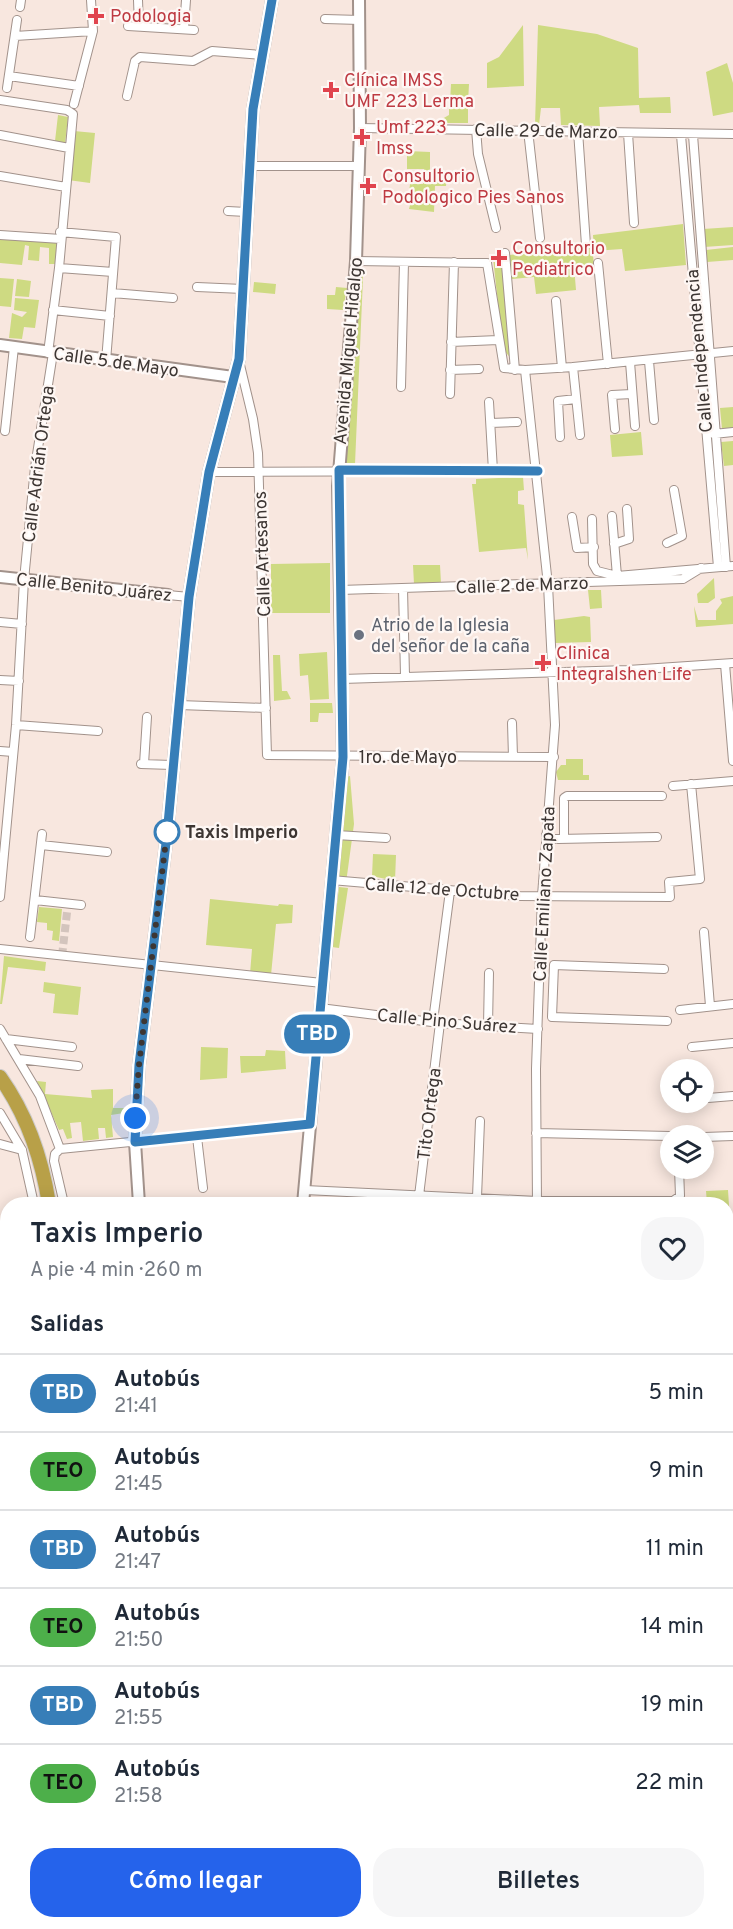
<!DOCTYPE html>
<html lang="es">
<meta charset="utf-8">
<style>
body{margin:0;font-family:Overpass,sans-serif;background:#f6f6f7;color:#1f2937;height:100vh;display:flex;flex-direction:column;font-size:22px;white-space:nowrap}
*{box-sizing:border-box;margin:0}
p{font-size:20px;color:#747a83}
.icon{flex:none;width:33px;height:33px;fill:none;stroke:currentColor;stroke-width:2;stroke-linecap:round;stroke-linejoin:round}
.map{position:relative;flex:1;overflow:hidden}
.sheet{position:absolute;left:0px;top:1197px;width:734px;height:732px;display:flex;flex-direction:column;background:#fff;border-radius:24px 24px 0 0;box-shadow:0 3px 15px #0003}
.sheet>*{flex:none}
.badge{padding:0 12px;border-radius:20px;font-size:21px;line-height:39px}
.tools{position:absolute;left:660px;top:1059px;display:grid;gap:12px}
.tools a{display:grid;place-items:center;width:54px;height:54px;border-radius:50%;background:#fff;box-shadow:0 3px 15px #0003;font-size:30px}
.you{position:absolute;width:30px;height:30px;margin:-15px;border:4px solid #fff;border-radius:50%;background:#1a73e8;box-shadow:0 0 0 9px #1a73e833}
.map>.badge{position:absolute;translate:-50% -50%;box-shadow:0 0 0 3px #fff}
h2{padding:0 30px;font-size:22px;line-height:54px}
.round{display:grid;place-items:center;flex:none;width:63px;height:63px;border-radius:24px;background:#f6f6f7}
.head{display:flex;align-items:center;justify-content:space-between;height:102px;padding:0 30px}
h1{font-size:28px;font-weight:600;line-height:45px}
.button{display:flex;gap:12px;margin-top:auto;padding:12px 30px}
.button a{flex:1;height:69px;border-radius:24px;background:#2563eb;color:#fff;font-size:24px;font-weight:600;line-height:69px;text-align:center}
.button a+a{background:#f6f6f7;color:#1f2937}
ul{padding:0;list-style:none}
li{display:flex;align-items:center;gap:18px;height:78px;padding:0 30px;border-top:2px solid #e0e1e3}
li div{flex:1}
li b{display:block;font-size:22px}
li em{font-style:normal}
li .badge{min-width:66px;font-weight:700;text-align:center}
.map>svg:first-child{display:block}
.green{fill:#ceda82}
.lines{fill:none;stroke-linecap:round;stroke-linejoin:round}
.stream{stroke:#38c3d1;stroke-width:2}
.minor-tunnel{stroke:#d3c4bd;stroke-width:8;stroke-dasharray:8 4;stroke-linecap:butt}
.minor-casing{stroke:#a2928b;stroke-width:10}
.secondary-casing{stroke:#a2928b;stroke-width:14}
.trunk-casing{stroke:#cdcbca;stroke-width:16}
.minor{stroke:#fff;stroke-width:8}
.secondary{stroke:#fff;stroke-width:10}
.trunk{stroke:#b8a048;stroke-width:14}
.line-casing{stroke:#fff;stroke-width:14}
.line{stroke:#377eb8;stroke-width:9}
.walk{stroke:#3d3633;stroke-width:6;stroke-dasharray:0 10.8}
.health-dot{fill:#e0444e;stroke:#fef7f4;stroke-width:2}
.worship-dot{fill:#6b7280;stroke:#fef7f4;stroke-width:2}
.stop-dot{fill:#fff;stroke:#377eb8;stroke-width:3}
.labels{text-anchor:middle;stroke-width:4.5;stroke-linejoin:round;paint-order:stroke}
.health-label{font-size:18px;fill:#be3a42;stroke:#fef7f4;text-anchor:start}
.street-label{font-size:18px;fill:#3d3633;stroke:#fef7f4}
.worship-label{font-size:18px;fill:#5b616d;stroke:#fef7f4;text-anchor:start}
.stop-label{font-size:18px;font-weight:bold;fill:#3d3633;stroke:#fef7f4;text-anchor:start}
</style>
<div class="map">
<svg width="733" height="1929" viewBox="0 0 733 1929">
<rect width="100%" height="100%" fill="#f8e7df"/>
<path class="green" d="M523,25l1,61 -37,2v-25l12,-6z
M538,25l59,9 41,14 1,50 31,-1 1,16h-31l-1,-8 -40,2 1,19 -39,-1 -1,-17h-19l-2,17h-4z
M727,63l6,20v29l-20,4 -7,-44z
M451,84h18l-1,19h-18z
M449,106h19v17h-26v-4l7,-4z
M58,115l10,2 -3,27 -10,-3z
M74,131l21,2 -5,50 -22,-3z
M407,151l23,1v20h17l-1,14h-11l-1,26 -25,-3 4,-15 -4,-1 1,-9h13l1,-15h-17z
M683,224l3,41 -61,6 -3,-22 -28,2 -1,-16z
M733,227v18l-29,2 -1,-18z
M0,238l58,4 -2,22h-7v-16l-9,-1 -1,14 -11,-1 1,-14 -4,-1 -3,20 -22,-2z
M592,247l2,17 -20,2 2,24 -40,4 -2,-17 -22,2 -3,-24z
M733,247v13l-26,2 -1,-12z
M493,258h8l11,102 -9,-11z
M357,269h6v9l-8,186h-12z
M0,278l14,1 -3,28 -11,-1z
M17,279l14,2 -2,16 -14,-1z
M254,282l22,2 -1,10 -22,-2z
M336,287l11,1 -4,22 -16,-1v-14h8z
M15,298l24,2 -4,28 -11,-1 -2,12 -13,-1 3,-25 10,4 5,-5 -13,-2z
M733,407v21l-11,1 -2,-21z
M641,432l2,23 -31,2 -2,-22z
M733,441v24l-9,1 -3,-24z
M523,477l1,13 -6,1v13l6,1 4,55 -2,-12 -47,4 -7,-68h4v-5z
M330,563v50h-59v-49z
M413,565h27l1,18 -27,1z
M714,578l1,20 -7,5h-10l-1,-9z
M588,590h13l1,18 -12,1z
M733,596v28l-37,3 -2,-21 4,14h18v-9l6,-8 -2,-4z
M584,616l6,1 1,25 -36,1 -1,-23z
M327,652l2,47 -19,1 -2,-25 -8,1 -1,-22z
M273,655h7l2,36h5l4,8 -17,2z
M332,703l1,10h-14l-1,9h-8v-19z
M566,759h17v16h6v5h-31l-2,-8 5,-7h5z
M350,776l4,48 -8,59 -12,-1 12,-105z
M373,854l23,1 -1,26 -23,-5z
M339,887l9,1 -9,60 -7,-1z
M210,899l68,7 1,-2 14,1 -1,18 -16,1 -5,51 -21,-1 2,-25 -46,-4z
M39,907l23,2 -3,32 -7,-1 1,-9 -6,-1v-7l-10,-1z
M4,956l42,6 -1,9 -37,-4 -6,37h-2z
M44,982l37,5 -3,28 -25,-2 2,-19 -12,-2z
M201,1047l27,1 -1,30 -27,2z
M266,1050l19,1 1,18 -45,4 -1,-17h25z
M37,1081l9,1 -1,12 47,4 -1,-8 22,-1v19h11v5l-13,2 2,22 -7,1 -1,-10h-7l1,11 -16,2 -2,-19 -11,1 2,15 -5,1 -4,-10 -4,1z
M728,1190l2,31 -4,1v-18h-19l-1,-13z
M482,1922h41l1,5 68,-3v5h-110z"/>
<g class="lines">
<path class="stream" d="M726,1643h7"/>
<path class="minor-tunnel" d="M62,956l6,-52"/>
<g class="minor-casing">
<path id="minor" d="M138,0l1,26
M20,7l1,-7
M325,19l35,1
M128,26l66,4
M184,29l2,-29
M15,36l78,-5
M9,76l70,10
M7,88l10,-68
M127,96l8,-35 5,-4 53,4 19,-10 49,4
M0,100l67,10 6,4 -14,154 -11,85
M74,104l19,-73 -2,-31
M360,128l373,6
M476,129l2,25 18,74
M528,130l12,108
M578,131l8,114
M628,133l6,90
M0,135l69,13
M681,135l37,432
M693,135l33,432
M250,166h108
M0,176l66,11
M228,211l18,1
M60,232l56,5 -10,124
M0,235l61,4
M505,253l10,117
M356,261l131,2 17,105 21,2 48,-3 160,-16
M598,263l10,101
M59,268l54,4
M197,287l46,2
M112,293l61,5
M556,301l6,67
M53,310l57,6
M451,342l47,-2
M239,361l14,58 5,34 9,302 287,2
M649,361l5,59
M630,362l5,64
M573,367l7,68
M450,370l29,-1
M525,370l23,215 7,140 -13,171 -6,173 1,135
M401,387l3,-125
M450,394l4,-132
M489,402l4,69
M491,423l26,-1
M615,429l-3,-34 20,-1
M5,431l9,-84
M714,434l19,-2
M560,437l-2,-36 18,-2
M209,472l329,-1
M612,516l5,60
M572,517l5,31 17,-1
M592,519l1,45 4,7 20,5 116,-10
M667,543l15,-7 -8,-46
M614,544l15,-5 -2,-30
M403,588l2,88
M340,590l343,-11 18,-11
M168,595l21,2
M0,622l22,2
M725,664l8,97
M342,679l286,-9 105,-7
M0,680l19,1
M179,705l87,3
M512,723l1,34
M16,725l82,6
M0,751l13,1
M141,764l31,1
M144,764l3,-47
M673,786l60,-5
M336,835l50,3
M546,835l4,4h8l99,-2
M564,839v-41l3,-2h95
M41,845l66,7
M331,880l188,16 151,1 -1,-15 31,-3 -9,-95
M0,897l16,-172 8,-145 11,-113 18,-114
M35,900l46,5
M704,932l6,74
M30,937l12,-103
M0,949l322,34
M664,969l-110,-4 -2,52 115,4
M320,1008l120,15 98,6
M680,1010l53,-6
M433,1021l17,-130
M488,1026l1,-53
M0,1029l40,67 20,53
M6,1039l66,8
M692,1047l41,-4
M19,1059l59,7
M708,1098l25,-2
M0,1113l22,37 12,54
M536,1133l134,3
M197,1137l6,51
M704,1137l29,-1
M0,1144l22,6
M60,1149l250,-25
M60,1149l-5,5 -1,7 10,43
M305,1190l232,11h136l7,-5 -1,-28
M477,1197l3,-76
M418,1204l22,-181
M726,1245h7
M726,1287h7
M726,1330h7
M8,1345l-5,22 5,71
M726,1371l7,-1
M726,1399h7
M726,1408h7
M732,1432l1,21
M726,1493h7
M0,1504h8
M726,1535h7
M726,1604h7
M726,1625l7,-1"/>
</g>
<g class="secondary-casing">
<path id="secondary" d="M0,345l233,32
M0,577l168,18
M139,1204l-4,-62 4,-77 28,-230 22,-238 20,-125 30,-113 14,-250 19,-109
M303,1204l40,-447 -5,-271 18,-225 4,-133 -1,-128
M187,1922l1,7"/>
</g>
<g class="trunk-casing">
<path id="trunk" d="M0,1077c27,38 42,82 49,127
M139,1922v7
M148,1922l2,7"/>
</g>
<use href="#minor" class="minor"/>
<use href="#secondary" class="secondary"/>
<use href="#trunk" class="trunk"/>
</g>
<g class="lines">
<g class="line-casing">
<path id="line" d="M272,0l-19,109 -14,250 -30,113 -20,125 -22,238 -28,230 -4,77 175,-18 33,-367 -4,-287 199,1"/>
</g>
<use href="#line" class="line"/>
<path class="walk" d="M135,1118l4,-53 28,-233"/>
</g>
<g class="health-dot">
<path d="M93 7h6v6h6v6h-6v6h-6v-6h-6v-6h6z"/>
<path d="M328 81h6v6h6v6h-6v6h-6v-6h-6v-6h6z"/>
<path d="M359 128h6v6h6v6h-6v6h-6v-6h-6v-6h6z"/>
<path d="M365 177h6v6h6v6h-6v6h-6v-6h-6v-6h6z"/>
<path d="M496 249h6v6h6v6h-6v6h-6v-6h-6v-6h6z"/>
<path d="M540 654h6v6h6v6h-6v6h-6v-6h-6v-6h6z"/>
</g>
<circle class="worship-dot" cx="359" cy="635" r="6"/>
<circle class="stop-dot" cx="167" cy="832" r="12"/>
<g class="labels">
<g class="health-label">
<text x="110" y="22">Podologia</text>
<text x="344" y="86">Clínica IMSS<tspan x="344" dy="21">UMF 223 Lerma</tspan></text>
<text x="376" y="133">Umf 223<tspan x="376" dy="21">Imss</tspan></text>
<text x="382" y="182">Consultorio<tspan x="382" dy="21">Podologico Pies Sanos</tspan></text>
<text x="512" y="254">Consultorio<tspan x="512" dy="21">Pediatrico</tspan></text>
<text x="556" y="659">Clinica<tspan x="556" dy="21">Integralshen Life</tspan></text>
</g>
<g class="street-label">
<text transform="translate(546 131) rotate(1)" y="6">Calle 29 de Marzo</text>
<text transform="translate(348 351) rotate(-85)" y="6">Avenida Miguel Hidalgo</text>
<text transform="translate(699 351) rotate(-95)" y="6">Calle Independencia</text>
<text transform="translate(116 362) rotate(8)" y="6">Calle 5 de Mayo</text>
<text transform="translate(38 464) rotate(-83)" y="6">Calle Adrián Ortega</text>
<text transform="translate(262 554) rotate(-92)" y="6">Calle Artesanos</text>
<text transform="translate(522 585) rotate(-2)" y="6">Calle 2 de Marzo</text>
<text transform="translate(94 587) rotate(6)" y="6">Calle Benito Juárez</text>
<text x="408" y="763">1ro. de Mayo</text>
<text transform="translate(442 889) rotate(4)" y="6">Calle 12 de Octubre</text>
<text transform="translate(544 894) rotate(-87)" y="6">Calle Emiliano Zapata</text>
<text transform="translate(447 1021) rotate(5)" y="6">Calle Pino Suárez</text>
<text transform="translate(429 1114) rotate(-83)" y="6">Tito Ortega</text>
</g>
<g class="worship-label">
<text x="371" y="631">Atrio de la Iglesia<tspan x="371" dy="21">del señor de la caña</tspan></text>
</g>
<g class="stop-label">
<text x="185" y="838">Taxis Imperio</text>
</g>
</g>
</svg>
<div class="tools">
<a><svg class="icon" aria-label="locate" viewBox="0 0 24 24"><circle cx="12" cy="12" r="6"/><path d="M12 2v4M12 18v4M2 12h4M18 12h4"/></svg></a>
<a><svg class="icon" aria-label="layers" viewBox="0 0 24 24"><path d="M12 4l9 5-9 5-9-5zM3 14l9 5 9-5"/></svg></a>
</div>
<div class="you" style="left:135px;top:1118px"></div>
<b class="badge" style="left:317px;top:1034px;background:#377eb8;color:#fff">TBD</b>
<section class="sheet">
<div class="head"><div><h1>Taxis Imperio</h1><p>A pie · 4 min · 260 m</p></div><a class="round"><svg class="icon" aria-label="heart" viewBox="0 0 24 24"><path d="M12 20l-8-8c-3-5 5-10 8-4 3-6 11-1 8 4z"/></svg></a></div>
<h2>Salidas</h2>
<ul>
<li><span class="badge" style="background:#377eb8;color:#fff">TBD</span><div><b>Autobús</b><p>21:41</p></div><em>5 min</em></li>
<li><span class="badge" style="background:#4daf4a;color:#111">TEO</span><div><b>Autobús</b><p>21:45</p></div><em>9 min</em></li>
<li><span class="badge" style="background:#377eb8;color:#fff">TBD</span><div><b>Autobús</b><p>21:47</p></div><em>11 min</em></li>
<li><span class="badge" style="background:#4daf4a;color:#111">TEO</span><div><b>Autobús</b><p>21:50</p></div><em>14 min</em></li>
<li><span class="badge" style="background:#377eb8;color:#fff">TBD</span><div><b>Autobús</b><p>21:55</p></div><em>19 min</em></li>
<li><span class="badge" style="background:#4daf4a;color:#111">TEO</span><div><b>Autobús</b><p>21:58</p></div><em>22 min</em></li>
</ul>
<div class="button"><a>Cómo llegar</a><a>Billetes</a></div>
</section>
</div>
